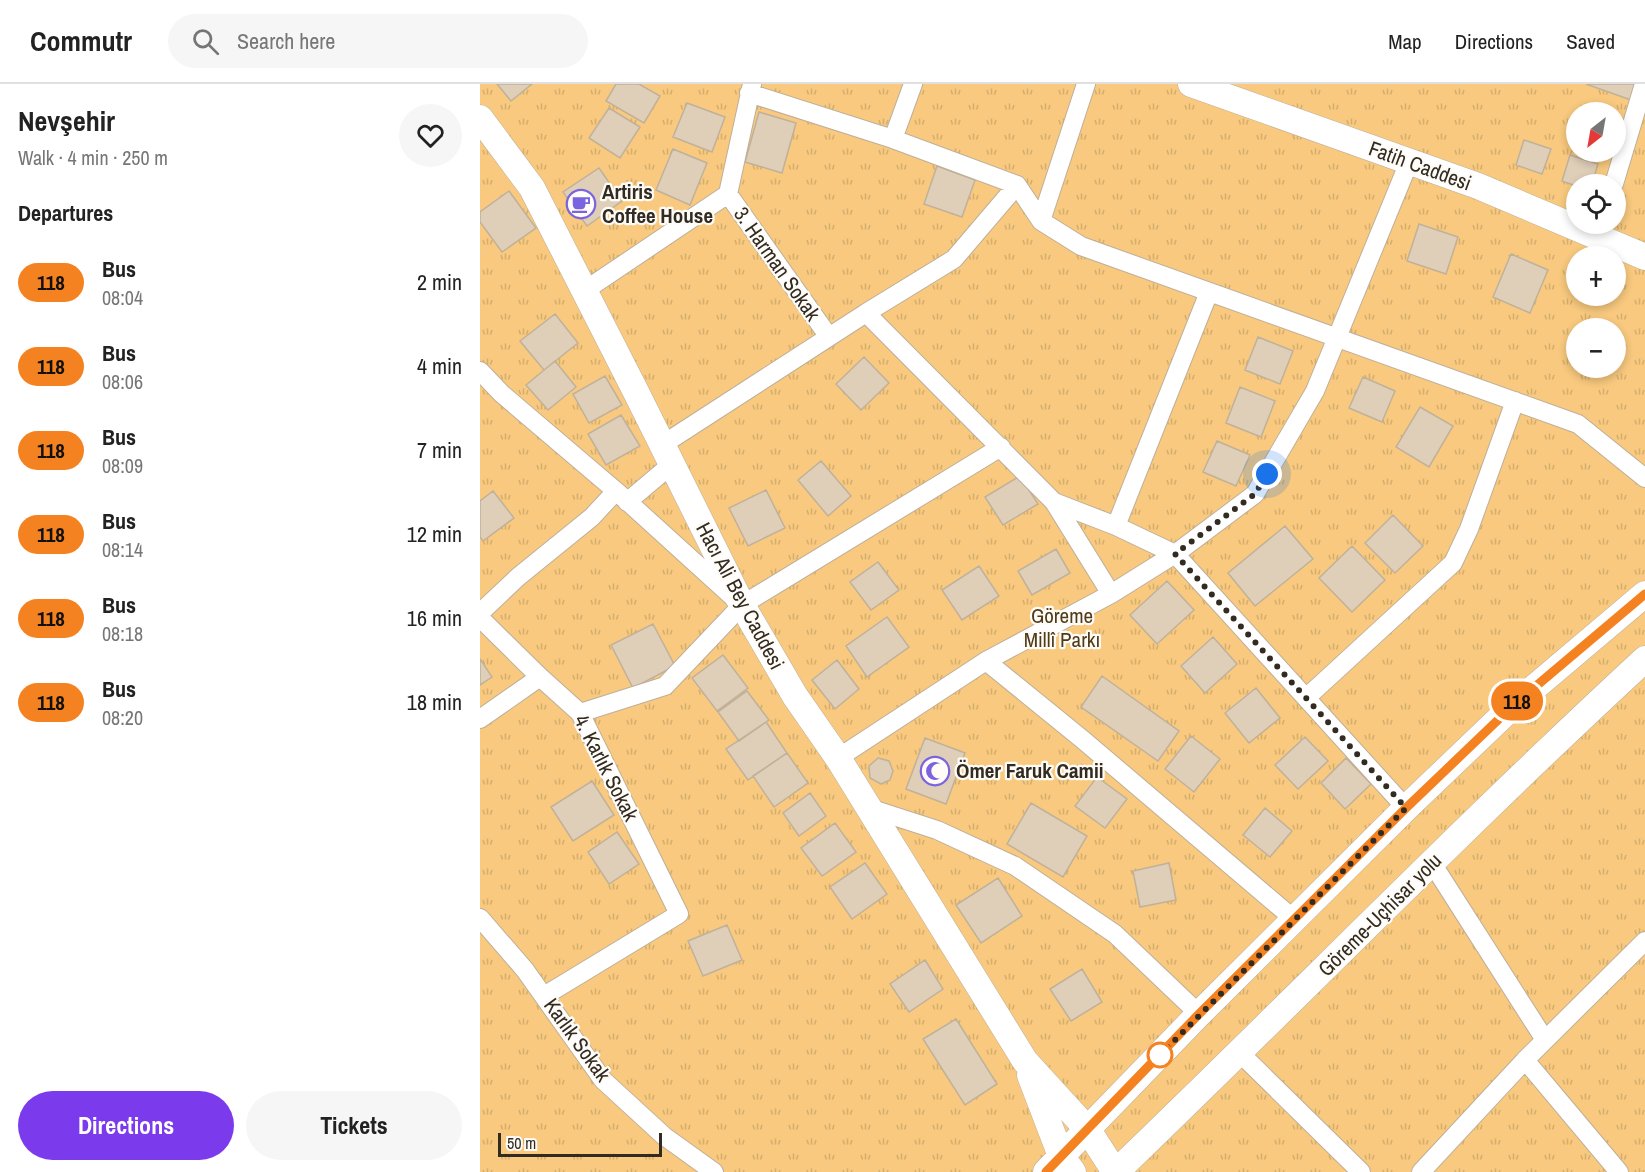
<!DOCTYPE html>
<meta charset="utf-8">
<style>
body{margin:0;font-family:"Archivo Narrow",sans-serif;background:#f6f6f6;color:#222;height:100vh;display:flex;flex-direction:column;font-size:22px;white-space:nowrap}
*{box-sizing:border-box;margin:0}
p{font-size:20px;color:#767676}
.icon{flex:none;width:33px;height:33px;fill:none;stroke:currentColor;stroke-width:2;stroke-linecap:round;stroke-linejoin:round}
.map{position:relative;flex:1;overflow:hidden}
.sheet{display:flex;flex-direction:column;background:#fff;width:480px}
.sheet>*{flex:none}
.badge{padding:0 12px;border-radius:20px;font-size:21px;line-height:39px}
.needle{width:39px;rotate:211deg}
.buttons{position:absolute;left:1086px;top:18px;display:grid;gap:12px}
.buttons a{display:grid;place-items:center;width:60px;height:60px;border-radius:50%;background:#fff;box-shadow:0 3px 9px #0003;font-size:30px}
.scale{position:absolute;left:18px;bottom:15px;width:164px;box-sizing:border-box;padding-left:6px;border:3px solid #312b22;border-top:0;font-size:16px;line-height:21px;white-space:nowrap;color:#312b22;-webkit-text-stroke:4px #fffcf7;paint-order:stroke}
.you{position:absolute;width:30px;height:30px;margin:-15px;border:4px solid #fff;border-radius:50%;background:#1a73e8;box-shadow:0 0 0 9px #1a73e833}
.map>.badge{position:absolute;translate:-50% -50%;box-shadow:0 0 0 3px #fff}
h2{padding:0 18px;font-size:22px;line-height:54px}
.round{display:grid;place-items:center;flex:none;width:63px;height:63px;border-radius:32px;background:#f6f6f6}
.overview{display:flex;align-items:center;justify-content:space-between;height:102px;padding:0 18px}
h1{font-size:28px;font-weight:700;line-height:45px}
.action{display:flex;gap:12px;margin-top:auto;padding:12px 18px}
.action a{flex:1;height:69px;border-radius:36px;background:#7c3aed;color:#fff;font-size:24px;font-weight:700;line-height:69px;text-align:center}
.action a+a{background:#f6f6f6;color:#222}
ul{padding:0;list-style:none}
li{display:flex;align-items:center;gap:18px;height:84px;padding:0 18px}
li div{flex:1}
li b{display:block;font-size:22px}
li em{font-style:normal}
li .badge{min-width:66px;font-weight:700;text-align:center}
header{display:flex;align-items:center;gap:36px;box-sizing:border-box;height:84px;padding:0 30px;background:#fff;border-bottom:2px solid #e0e0e0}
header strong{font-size:28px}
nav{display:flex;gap:33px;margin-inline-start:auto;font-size:21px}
.search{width:420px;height:54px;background:#f6f6f6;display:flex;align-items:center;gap:15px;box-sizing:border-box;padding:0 21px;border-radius:33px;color:#767676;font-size:22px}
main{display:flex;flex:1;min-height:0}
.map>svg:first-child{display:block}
.park{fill:url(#park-tufts);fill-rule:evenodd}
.building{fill:#dfcfb8;stroke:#c0b19a;stroke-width:1.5}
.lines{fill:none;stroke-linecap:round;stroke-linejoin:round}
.street-casing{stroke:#beaf99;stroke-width:20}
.secondary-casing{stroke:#beaf99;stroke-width:27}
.street{stroke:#fff;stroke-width:18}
.secondary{stroke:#fff;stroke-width:26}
.line-casing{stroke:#fff;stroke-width:14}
.line{stroke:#f58220;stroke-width:9}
.walk{stroke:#312b22;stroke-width:6;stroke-dasharray:0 10.8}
.stop-dot{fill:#fff;stroke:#f58220;stroke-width:3}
.labels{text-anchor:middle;stroke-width:4.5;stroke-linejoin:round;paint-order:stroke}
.street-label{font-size:21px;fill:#312b22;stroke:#fffcf7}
.poi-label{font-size:21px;font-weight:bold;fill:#312b22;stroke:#fffcf7;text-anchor:start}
.park-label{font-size:21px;fill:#4f3b19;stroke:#fffcf7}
</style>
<header>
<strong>Commutr</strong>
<div class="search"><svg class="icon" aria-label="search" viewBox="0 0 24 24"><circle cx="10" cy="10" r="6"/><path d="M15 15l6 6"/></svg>Search here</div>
<nav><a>Map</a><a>Directions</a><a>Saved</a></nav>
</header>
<main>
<section class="sheet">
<div class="overview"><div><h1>Nevşehir</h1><p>Walk · 4 min · 250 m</p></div><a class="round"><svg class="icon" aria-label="heart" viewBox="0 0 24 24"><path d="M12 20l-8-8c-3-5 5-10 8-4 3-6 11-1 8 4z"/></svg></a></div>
<h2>Departures</h2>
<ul>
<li><span class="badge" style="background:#f58220;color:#111">118</span><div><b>Bus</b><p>08:04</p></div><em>2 min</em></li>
<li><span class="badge" style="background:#f58220;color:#111">118</span><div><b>Bus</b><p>08:06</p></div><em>4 min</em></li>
<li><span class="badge" style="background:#f58220;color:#111">118</span><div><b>Bus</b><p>08:09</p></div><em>7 min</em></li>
<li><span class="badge" style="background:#f58220;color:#111">118</span><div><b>Bus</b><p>08:14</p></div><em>12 min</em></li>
<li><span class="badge" style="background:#f58220;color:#111">118</span><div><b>Bus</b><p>08:18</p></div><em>16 min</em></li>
<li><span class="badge" style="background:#f58220;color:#111">118</span><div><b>Bus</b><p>08:20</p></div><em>18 min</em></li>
</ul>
<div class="action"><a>Directions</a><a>Tickets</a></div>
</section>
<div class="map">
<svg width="1165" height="1088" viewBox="0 0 1165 1088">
<defs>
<pattern id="park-tufts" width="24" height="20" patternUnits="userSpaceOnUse" patternTransform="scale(1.5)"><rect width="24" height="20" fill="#f8c97e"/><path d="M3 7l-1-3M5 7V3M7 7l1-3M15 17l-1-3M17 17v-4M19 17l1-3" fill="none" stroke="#d5ad6d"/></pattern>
</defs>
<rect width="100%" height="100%" fill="#fdedd5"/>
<path class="park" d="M0,0h1165v1088h-1165zM1096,28h40v40h-40zM1096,100h40v40h-40zM1096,172h40v40h-40zM1096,244h40v40h-40z"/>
<path class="building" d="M17,0h35l-21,17z
M136,0h23l21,12 -16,27 -38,-22z
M1106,0h51l-6,16z
M207,19l38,14 -13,35 -39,-15z
M129,24l31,19 -20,31 -31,-20z
M279,28l37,11 -14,50 -37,-11z
M1044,56l27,9 -9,25 -26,-9z
M193,65l34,14 -17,42 -34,-15z
M1090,71l28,9 -6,20h-16v2l-14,-5z
M457,82l38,14 -13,37 -38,-13z
M119,84l23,33 -35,25 -24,-34z
M29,107l27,37 -34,24 -22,-30v-10z
M939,140l39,13 -12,37 -39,-13z
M1031,170l37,16 -18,43 -37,-16z
M75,230l23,29 -34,27 -24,-29z
M778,253l35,14 -13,33 -35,-14z
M384,273l25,26 -28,27 -25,-26z
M75,277l21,26 -28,23 -22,-25z
M125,292l17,29 -33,18 -16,-29z
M883,293l32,14 -13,31 -33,-14z
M760,303l35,14 -14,36 -35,-14z
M940,323l33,19 -24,41 -33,-20z
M141,331l19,31 -34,19 -18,-31z
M737,357l33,14 -14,31 -33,-14z
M341,377l30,35 -23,20 -30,-36z
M540,392l18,28 -35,21 -18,-28z
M286,406l19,38 -37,18 -19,-38z
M13,407l21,27 -31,23 -3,-4v-36z
M913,431l30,31 -28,27 -30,-30z
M805,442l28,33 -58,47 -27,-33z
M872,462l33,34 -33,32 -33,-34z
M576,465l14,24 -38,22 -14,-24z
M398,478l21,28 -28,20 -21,-28z
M499,482l20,30 -37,24 -20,-30z
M687,497l27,29 -37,34 -27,-29z
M407,533l22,30 -42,30 -21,-31z
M173,540l22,42 -42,22 -22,-43z
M733,553l24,27 -32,29 -24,-27z
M243,571l25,33 -31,23 -25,-33z
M0,575l12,18 -12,8z
M357,576l22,29 -24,20 -23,-29z
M622,592l77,55 -21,30 -77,-54z
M776,604l24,30 -31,25 -24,-30z
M267,607l22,29 -30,21 -21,-29z
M286,638l21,31 -39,27 -22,-31z
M711,652l29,23 -26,33 -29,-23z
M825,653l23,24 -30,28 -23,-24z
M445,654l40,15 -19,51 -40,-15z
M307,669l21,30 -34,24 -21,-31z
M398,674l11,3 4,10 -3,9 -9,4 -11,-6 -1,-12z
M866,674l25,26 -26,25 -24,-26z
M617,693l30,22 -22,29 -30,-22z
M112,697l22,34 -41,26 -22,-34z
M330,709l16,23 -27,20 -16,-23z
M551,719l56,33 -24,41 -56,-33z
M785,724l27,23 -22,26 -27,-22z
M355,739l21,29 -34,24 -21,-28z
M137,748l22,32 -30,20 -21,-32z
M385,779l22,31 -35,25 -22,-32z
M689,779l7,37 -36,7 -7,-36z
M518,794l24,38 -41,27 -25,-38z
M247,841l15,35 -39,16 -15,-35z
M445,876l18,29 -34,23 -19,-28z
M602,885l20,33 -31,19 -21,-32z
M476,935l41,65 -32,21 -42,-66z"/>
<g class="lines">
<g class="street-casing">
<path id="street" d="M272,0l-24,110 101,143
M269,9l144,46 124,46 24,36 40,25 497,178 67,54
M413,55l20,-55
M1134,100l30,-100
M561,137l45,-137
M104,207l144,-97
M386,229l188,189 62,24 59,28 231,254
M0,287l22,23 114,97 118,107
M182,361l204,-132 88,-54 63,-74
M147,418l45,-38
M574,418l57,92
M636,442l93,-234
M0,529l38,-36 74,-60 24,-26
M0,534l60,59 40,36 99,201 -135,82
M506,577l96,78 213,181
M826,614l147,-135 16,-34 46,-128
M100,629l85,-27 77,-81 259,-158
M0,635l60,-42
M358,674l148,-97 125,-67 64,-40 80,-60 60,-103 94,-229
M389,724l68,22 78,36 100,68 84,80
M952,779l113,177
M0,834l45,52 78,110 61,56 50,36
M760,969l121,119
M1045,976l94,112
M941,1088l104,-112 120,-119"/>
</g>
<g class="secondary-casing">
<path id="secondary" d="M711,0l287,102 167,71
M0,34l52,70 104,204 106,213 53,91 43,62 187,303 63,69 27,42
M550,991l31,81 12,16
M566,1088l153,-158 207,-206 110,-105 129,-109
M636,1088c177,-170 348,-346 529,-513"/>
</g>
<use href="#street" class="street"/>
<use href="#secondary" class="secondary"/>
</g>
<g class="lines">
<g class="line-casing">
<path id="line" d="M566,1088l153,-158 207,-206 94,-90 16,-15 129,-109"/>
</g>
<use href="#line" class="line"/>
<path class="walk" d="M680,971l246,-247 -231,-254 80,-60 12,-20"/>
</g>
<defs>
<g id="cafe-ring" transform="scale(1.5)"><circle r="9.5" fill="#fffcf7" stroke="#7b64df" stroke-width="1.5"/><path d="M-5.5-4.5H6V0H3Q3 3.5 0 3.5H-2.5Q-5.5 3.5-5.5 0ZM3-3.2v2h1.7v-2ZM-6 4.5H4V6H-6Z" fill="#7b64df"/></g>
<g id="mosque-ring" transform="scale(1.5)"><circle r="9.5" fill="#fffcf7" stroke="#7b64df" stroke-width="1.5"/><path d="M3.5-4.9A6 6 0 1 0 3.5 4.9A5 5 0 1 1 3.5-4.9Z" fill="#7b64df"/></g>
</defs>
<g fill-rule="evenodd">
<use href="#cafe-ring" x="101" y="120"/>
<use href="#mosque-ring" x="455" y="687"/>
</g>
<circle class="stop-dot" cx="680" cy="971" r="12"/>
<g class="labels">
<g class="street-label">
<text transform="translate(940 82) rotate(20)" y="7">Fatih Caddesi</text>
<text transform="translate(297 180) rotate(55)" y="7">3. Harman Sokak</text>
<text transform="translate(260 512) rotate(62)" y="7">Hacı Ali Bey Caddesi</text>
<text transform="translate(126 684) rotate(63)" y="7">4. Karlık Sokak</text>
<text transform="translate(900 831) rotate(-45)" y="7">Göreme-Uçhisar yolu</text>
<text transform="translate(97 956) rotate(54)" y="7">Karlık Sokak</text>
</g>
<g class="poi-label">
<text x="122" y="115">Artiris<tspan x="122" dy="24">Coffee House</tspan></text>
<text x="476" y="694">Ömer Faruk Camii</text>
</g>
<g class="park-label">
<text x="582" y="539">Göreme<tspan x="582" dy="24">Millî Parkı</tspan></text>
</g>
</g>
</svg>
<div class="buttons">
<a><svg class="needle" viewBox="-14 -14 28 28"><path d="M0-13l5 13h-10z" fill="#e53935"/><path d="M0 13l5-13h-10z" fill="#767676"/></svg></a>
<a><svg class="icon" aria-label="locate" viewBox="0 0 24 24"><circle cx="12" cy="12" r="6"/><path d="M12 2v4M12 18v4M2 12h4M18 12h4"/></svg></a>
<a>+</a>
<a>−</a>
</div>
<div class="scale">50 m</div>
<div class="you" style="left:787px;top:390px"></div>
<b class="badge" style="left:1037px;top:617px;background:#f58220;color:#111">118</b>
</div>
</main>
